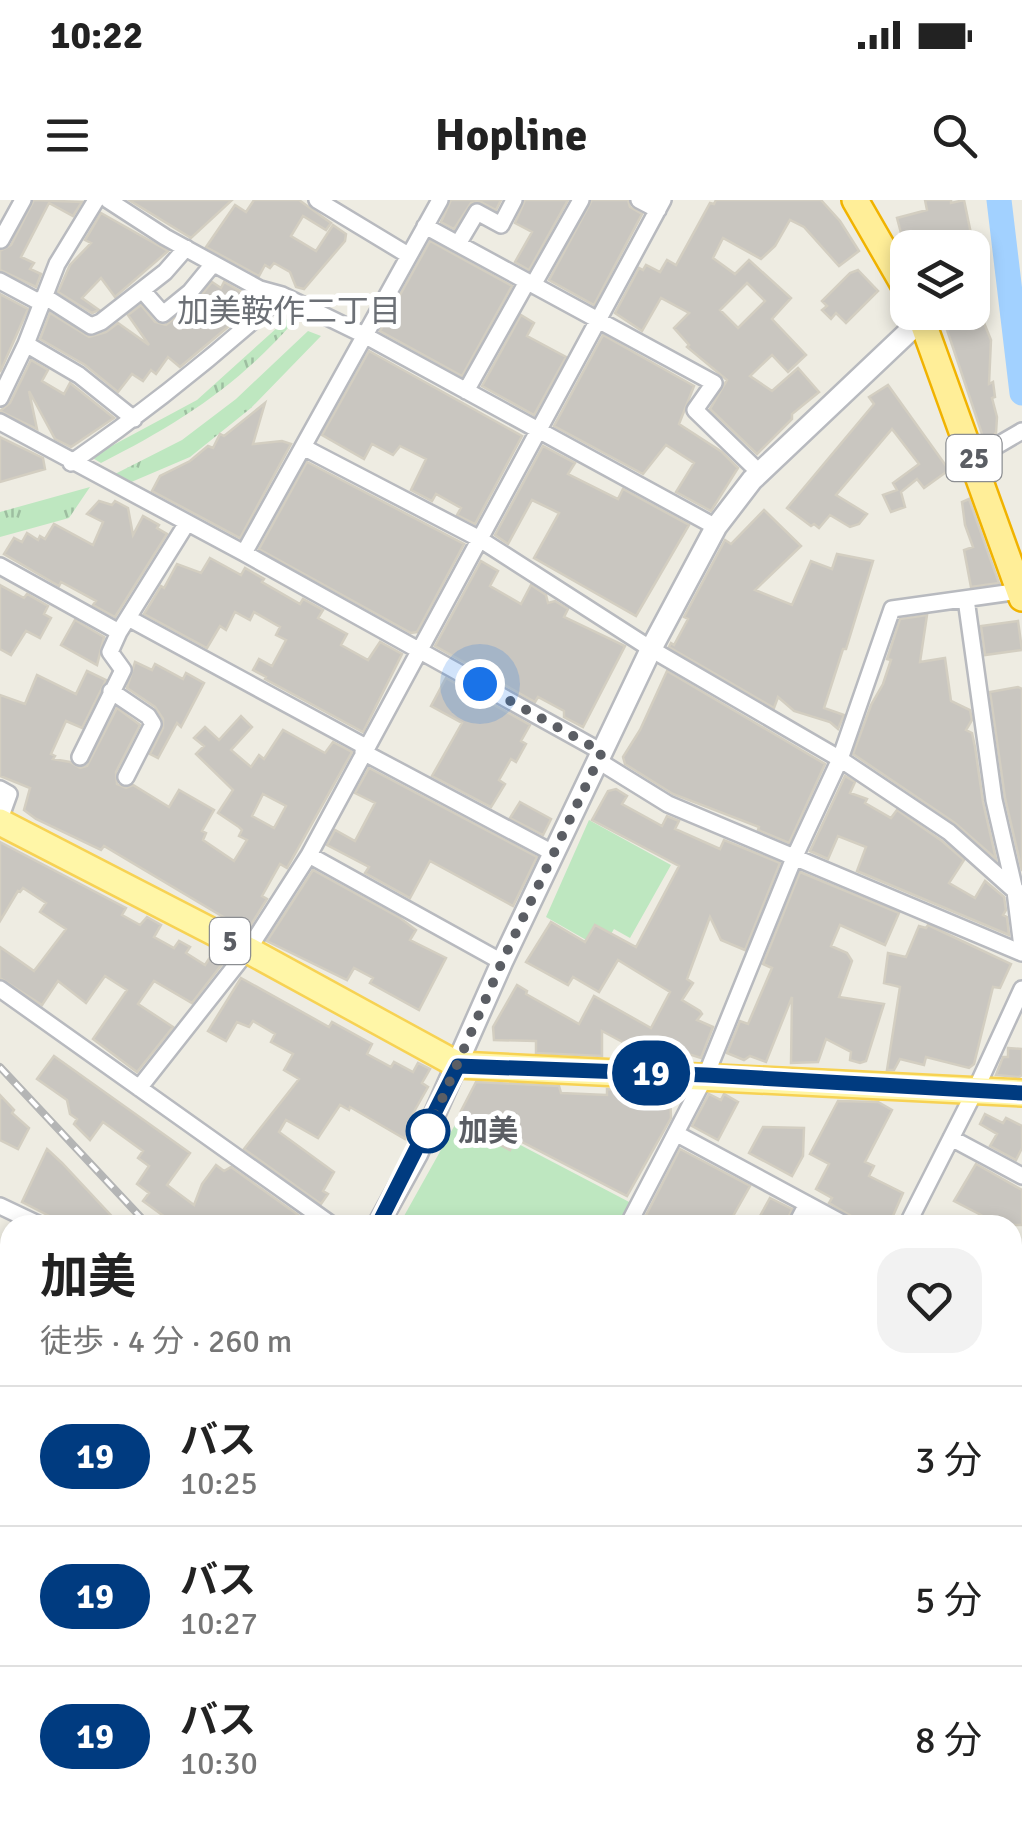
<!DOCTYPE html>
<html lang="ja">
<meta charset="utf-8">
<style>
body{margin:0;font-family:Signika,"Noto Sans JP",sans-serif;background:#f2f2f2;color:#222;height:100vh;display:flex;flex-direction:column;font-size:38px;white-space:nowrap}
*{box-sizing:border-box;margin:0}
p{font-size:32px;color:#767676}
.icon{flex:none;width:55px;height:55px;fill:none;stroke:currentColor;stroke-width:2;stroke-linecap:round;stroke-linejoin:round}
.map{position:relative;flex:1;overflow:hidden}
.details{position:absolute;left:0px;top:1015px;width:1022px;height:610px;display:flex;flex-direction:column;background:#fff;border-radius:30px 30px 0 0;box-shadow:0 5px 15px #0003}
.details>*{flex:none}
.badge{padding:0 20px;border-radius:32px;font-size:35px;line-height:65px}
.buttons{position:absolute;left:890px;top:30px;display:grid;gap:20px}
.buttons a{display:grid;place-items:center;width:100px;height:100px;border-radius:20px;background:#fff;box-shadow:0 5px 15px #0003;font-size:50px}
.you{position:absolute;width:50px;height:50px;margin:-25px;border:8px solid #fff;border-radius:50%;background:#1a73e8;box-shadow:0 0 0 15px #1a73e833}
.map>.badge{position:absolute;translate:-50% -50%;box-shadow:0 0 0 5px #fff}
.round{display:grid;place-items:center;flex:none;width:105px;height:105px;border-radius:30px;background:#f2f2f2}
.head{display:flex;align-items:center;justify-content:space-between;height:170px;padding:0 40px}
h1{font-size:48px;font-weight:700;line-height:75px}
ul{padding:0;list-style:none}
li{display:flex;align-items:center;gap:30px;height:140px;padding:0 40px;border-top:2px solid #e0e0e0}
li div{flex:1}
li b{display:block;font-size:38px}
li em{font-style:normal}
li .badge{min-width:110px;font-weight:700;text-align:center}
.status{display:flex;justify-content:space-between;align-items:center;height:70px;padding:0 50px;background:#fff;direction:ltr}
.status svg{height:28px;fill:currentColor}
header{display:flex;justify-content:space-between;align-items:center;height:130px;padding:0 40px;background:#fff;font-size:45px;font-weight:700}
.map>svg:first-child{display:block}
.grass{fill:url(#grass-tufts)}
.park{fill:#bee7c0}
.lines{fill:none;stroke-linecap:round;stroke-linejoin:round}
.river{stroke:#a2d1ff;stroke-width:25}
.building{fill:#c9c6c0;stroke:#d3cec1;stroke-width:2.5;fill-rule:evenodd}
.minor-casing{stroke:#b8babf;stroke-width:20}
.tertiary-casing{stroke:#b8babf;stroke-width:25}
.primary-casing{stroke:#f7d253;stroke-width:30}
.trunk-casing{stroke:#f1b300;stroke-width:30}
.minor{stroke:#fff;stroke-width:15}
.tertiary{stroke:#fff;stroke-width:20}
.primary{stroke:#fff6a7;stroke-width:25}
.trunk{stroke:#ffee98;stroke-width:25}
.rail-casing{stroke:#b4b5b5;stroke-width:8}
.rail{stroke:#fff;stroke-width:4;stroke-dasharray:11;stroke-linecap:butt}
.line-casing{stroke:#fff;stroke-width:22}
.line{stroke:#003b80;stroke-width:15}
.walk{stroke:#5b5e64;stroke-width:10;stroke-dasharray:0 18}
.stop-dot{fill:#fff;stroke:#003b80;stroke-width:5}
.labels{text-anchor:middle;stroke-width:10;stroke-linejoin:round;paint-order:stroke}
.shield{fill:#fff;stroke:#8c8e92;stroke-width:2.5}
.shield-label{font-size:28px;font-weight:bold;fill:#5b5e64}
.stop-label{font-size:30px;font-weight:bold;fill:#5b5e64;stroke:#fff;text-anchor:start}
.neighbourhood-label{font-size:32px;fill:#6c7076;stroke:#fff}
</style>
<div class="status"><b>10:22</b><svg viewBox="0 0 49 12"><path d="M0 12V9h3v3zM5 12V6h3v6zM10 12V3h3v9zM15 12V0h3v12zM26 1h20v11H26zM47 4h2v5h-2z"/></svg></div>
<header><svg class="icon" aria-label="menu" viewBox="0 0 24 24"><path d="M4 6h16M4 12h16M4 18h16"/></svg>Hopline<svg class="icon" aria-label="search" viewBox="0 0 24 24"><circle cx="10" cy="10" r="6"/><path d="M15 15l6 6"/></svg></header>
<div class="map">
<svg width="1022" height="1625" viewBox="0 0 1022 1625">
<defs>
<pattern id="grass-tufts" width="24" height="20" patternUnits="userSpaceOnUse" patternTransform="scale(2.5)"><rect width="24" height="20" fill="#bee7c0"/><path d="M3 7l-1-3M5 7V3M7 7l1-3M15 17l-1-3M17 17v-4M19 17l1-3" fill="none" stroke="#9dbea0"/></pattern>
</defs>
<rect width="100%" height="100%" fill="#eeece2"/>
<path class="grass" d="M289,117l6,3c-57,66 -117,104 -194,143l-10,-6 106,-57z
M308,131l13,5 -70,72 -61,49 -61,26 -14,-9 67,-34 54,-41z
M90,287l-21,31 -69,19v-25z"/>
<path class="park" d="M589,620l82,45 -41,73 -16,-9 -12,20 -56,-32z
M461,914l172,90 -12,21h-222z"/>
<g class="lines">
<path class="river" d="M999,0l23,193"/>
</g>
<path class="building" d="M34,0l48,2 -9,14 -24,-13 -28,54 13,6 -4,6 11,5 -5,13 -36,-17v-19l11,-6z
M129,0h103l-41,38z
M254,0h45l32,23 -5,7 -23,-14 -12,20 25,15 17,-26 13,9 -1,7 -41,48 -8,-2 -6,-15 -16,-9 -4,5 -5,-3 -6,11 -53,-29 29,-42 11,7z
M451,0h50l-5,10 -15,-8 -10,1 -17,26 -13,-7z
M525,0h43l-39,70 -14,-8 17,-30 -17,-9z
M592,0h36l2,7 12,7 -48,91 -45,-25z
M716,0h105l19,21 19,30 -20,15 -35,-39 -14,-7 -15,26 -14,13 -38,-21 -10,20 22,16 14,-14 42,38 -19,21 34,36 -18,17 -16,-17 -22,21 22,15 26,-23 21,24 -27,22v5l-35,35 -47,-45 17,-29 -40,-33 2,-2 -15,-17 15,-15 -28,-15 -19,33 -27,-18 24,-45 4,2 3,-5 14,7 7,-12 9,5 34,-62 4,1zM747,83l18,18 -27,27 -18,-18z
M925,0h26v3l13,-3 10,48h-69l-8,-30 30,-8z
M101,13l67,38 -53,46 -14,-19 -19,20 17,12 -7,3 -34,-21 12,-27 21,-22 -6,-3z
M430,41l82,45 -50,90 -82,-45z
M972,69h7l7,43 -6,1 11,27 -2,44 4,-2 2,15 -3,1 5,19 -1,16 -12,7 -37,-110 9,-4 2,-14h14z
M858,70l20,21 -32,32 -10,-10 -5,6 -9,-9 5,-4 -5,-5 28,-28z
M212,82l9,6 3,-6 30,17 -7,12 -67,56 -12,-10 -12,17 -5,-4 -8,11 -11,-7 -14,18 -33,-27 -45,-26 10,-26 39,24 17,-5 12,-9 31,22 -21,-30 13,-10 14,17 11,3 31,-25z
M0,94l28,15 -28,63z
M521,115l13,8 -7,13 39,21 -32,58 -52,-29z
M603,135l91,51 -15,38 43,28 16,16 -27,43 -35,-19 18,-29 -28,-18 -23,29 -89,-48z
M369,151l153,85 -47,88 -18,-9 4,-7 -25,-14 -4,7 -21,-11 15,-31 -26,-13 -7,9 -21,-11 -8,15 -42,-24z
M31,160l17,10 -6,11 22,13 6,-11 44,35 -43,29 -16,-8 -26,-48 8,38 -37,-18 10,-8z
M888,185l61,85 -25,18 -7,-9 -16,13 4,15 -14,5 -8,-17 14,-5 -4,-7 26,-19 -27,-35 -56,66 31,19 -8,10 -9,3 -20,-12 -11,13 -5,-4 -3,2 -24,-18 87,-104 -5,-7z
M265,203l-12,41 29,-3 9,3 -51,94 -88,-47 8,-15 30,-15 18,-15 5,2 7,-14 4,2z
M0,237l43,21 2,11 -45,13z
M543,246l32,17 -7,11 50,25 5,-10 66,36 -53,91 -102,-58 25,-45 -27,-13 -24,44 -13,-9z
M307,262l157,82 -47,88 -6,1 -152,-84z
M969,299l30,84 -28,4 -7,-37 9,-3 -8,-22 -3,-23z
M99,301l13,4 3,-4 13,7 5,27 10,-19 16,9 -2,3 10,6 -52,83 -22,-12 3,-4 -35,-19 -2,4 -55,-32 10,-16 8,4 5,-9 11,7 2,-4 5,3 9,-15 39,21 10,-23 -16,-8z
M764,310l37,36 -46,44 37,15 19,-44 21,8 5,-15 36,7 -27,88h-3l-19,59 20,7 -6,14 -8,-7 -36,-11 -16,-14 -4,11 -105,-61 2,-4 3,2 14,-26 -4,-2 41,-77 6,4z
M210,358l31,17 4,-7 19,11 -2,3 38,22 3,-5 20,11 -5,8 29,16 -6,11 27,15 12,-18 22,12 -39,78 -98,-53 1,-2 -13,-7 6,-11 13,7 14,-26 -10,-5 4,-8 -26,-15 -4,8 -15,-8 -9,18 -6,-4 -13,22 -63,-34 17,-28 3,2 13,-24 24,9z
M481,361l17,10 -8,15 31,18 10,-19 15,10 2,8 7,-2 13,8 -4,8 61,29 -42,81 -19,-10v-6l-26,-14 -3,5 -100,-56z
M0,385l24,13 3,-4 21,12 -4,8 7,4 -11,20 -14,-7 -15,24 -11,-6z
M927,415l-7,47 25,-4 6,43 19,9 2,10 -6,10 6,3 3,14 8,55 13,57 -41,-36 -102,-69 18,-49 12,-21 8,-24 -4,-1 13,-40z
M75,420l29,17 -7,28 -36,-20z
M1018,421l4,29 -37,5 -4,-29z
M135,462l17,8 3,-6 28,15 3,-6 18,10 -23,44 -4,-4 -19,35 -8,-4 13,-26v-9l-8,-12 -28,-19z
M87,471l19,9 -24,48 -16,-7 -15,33 4,2 -2,3 17,3 10,6 7,-2 30,-58 23,17 -24,47 1,12 9,4 7,-3 36,22 10,-17 35,20 -12,21 4,2 -3,7 31,21 13,-21 -8,-4 3,-6 -3,-3 -21,-14 15,-23 -37,-36 8,-8 -10,-8 11,-11 14,13 22,-24 11,11 -21,23 20,17 8,-12 5,4 19,-29 42,23 8,-11 19,10 -65,116 -7,-4 -18,32 5,3 -20,32 -143,-85 -3,4 -65,-31 -12,-9 6,-22 -30,-12v-81l25,9 12,-29 39,19zM263,594l23,12 -12,22 -22,-12z
M667,471l158,93 -36,79 -31,-13 1,-3 -86,-33 -48,-30 -2,-7 17,-27z
M446,478l84,47 -9,16 5,3 -10,18 -5,-3 -12,21 6,4 -14,23 -59,-31 30,-53 -31,-17z
M1018,487l4,2v182l-17,-73 -15,-106z
M369,568l168,89 -24,49 -83,-45 -20,37 -45,-25 4,-6 -42,-22 8,-15 20,11 20,-38 -20,-10z
M845,576l10,6 -5,11 17,6 -2,4 26,15 6,-8 45,31 22,19 -15,23 26,15 10,-17 19,16 2,13 -3,5 4,2 2,18 -152,-64 9,-24 -28,-11 -10,23 -18,-8z
M616,589l11,7 -5,8 40,22 5,-10 12,5 -4,8 45,20 4,-9 56,23 -35,87 -24,-10 -11,-23 -23,62 6,4 -11,17 18,11 2,3 -5,6 16,7 -12,31 -22,-7v7l-40,-1 2,-5 -39,-21v25l-66,-3v-12l-42,-1 -1,-13 24,-42 10,6 -1,3 53,30 15,-28 57,32 19,-36 -52,-32 -19,32 -26,-15 -5,8 -42,-23 25,-40 34,20 10,-17 41,22 43,-81 -87,-46 16,-29z
M520,602l31,17 -8,16 -33,-17z
M0,642l126,66 -4,7 18,10 7,-8 14,8 -7,12 20,11 5,-7 11,6 -4,6 19,12 9,-14 12,8 -34,44 -38,-22 -16,23 35,23 -36,45 -44,-33 34,-49 -22,-14 -19,27 -28,-22 -16,24 -42,-27v-31l34,24 32,-42 -26,-17 6,-9 -23,-15 -3,4 -2,-1 -18,30z
M313,670l87,48 16,12 -6,10 36,18 -27,52 -49,-27 3,-5 -19,-10 -7,12 -80,-39z
M800,672l99,41 -14,32 -45,-20 -9,21 16,7 5,8 -13,36 45,7 -18,57 -6,2 -10,-3 1,-8 -25,-13 -8,23 -27,1 1,-66 -26,65 -16,-6 -6,4 -17,-7 13,-32 8,3 24,-56 -9,-4z
M928,725l83,39 -11,24 -7,-1 -19,77 -5,4 -43,-11 -2,8 -24,-6 -6,11h-7l13,-83 -16,-4 4,-30 18,4 13,-31 7,2z
M241,778l88,49 3,-5 40,22 -5,10 24,13 3,-5 19,10 5,-9 12,6 -8,14 6,4 -21,37 5,2 -7,13 -55,-32 -1,3 -9,-5 -22,33 -32,-18 -7,12 55,40 -11,19 5,3 -7,10 -77,-55 55,-70 -15,-9 9,-16 -22,-12 4,-8 -22,-13 -4,6 -12,-5 -11,19 -18,-10z
M1008,848l14,1v26l-3,2 -23,-2 7,-18h5z
M54,856l136,97 -23,32 27,20 8,-21 14,-19 8,6 7,-4 77,55 -2,3h-130l-33,-24 6,-8 -12,-9 12,-18 -11,-8 5,-7 -40,-29 -13,18 -16,-16 3,-5 -7,-5 -3,-14 -30,-21z
M476,882l83,4 2,7 46,2v-6l63,3 1,26 -44,78 -111,-57 -6,11 -40,-21 5,-11 -14,-7z
M709,894l12,6 3,-6 14,8 -20,38 -26,-14z
M0,895l14,15 -2,3 17,15 -11,21 -18,-9z
M838,901l40,1 14,8 -27,52 9,4 -5,10 34,17 -14,32 -21,-7 -3,4 -12,-5 -24,-14 3,-5 -16,-9 13,-25 -19,-10z
M985,914l18,9 3,-5 16,8v22l-6,12 -26,-14 7,-12 -17,-10z
M763,927l41,1 -1,28 -11,20 -43,-23z
M47,949l15,14 58,62h-53l-45,-23z
M680,949l70,37 -22,39h-87z
M976,964l46,26v35h-46l5,-10 -27,-14z
M770,998l22,11 -7,16h-30z"/>
<g class="lines">
<g class="minor-casing">
<path id="minor" d="M108,0l57,37 95,52 22,6 82,40 352,192
M317,0l91,55
M639,0l19,10
M425,26l289,157 -19,27 65,63
M1,40l22,-40
M458,44l19,-32 24,13 13,-25
M0,81l41,22
M533,85l48,-85
M142,90l21,24 27,-22 23,-28
M44,96l47,30 10,-4 64,-50 21,-24
M26,144l53,31 55,44
M466,191l61,-109
M0,198l26,-54 31,-80 39,-64
M0,222l244,131 358,199
M303,247l175,91 173,111 189,110 109,73 66,59 7,2
M974,259l48,-28
M71,263c75,-52 144,-107 211,-168
M244,353l196,-353
M0,366l119,66
M966,399l28,201 21,91 7,56
M130,419l236,128
M111,491l37,25 5,8 -27,53
M363,552l190,101
M80,557l43,-87 -13,-18 9,-20 68,-109
M597,560l71,44 354,149
M0,589l9,5 -9,25
M309,655l193,107
M0,789l332,236
M139,888l109,-138 61,-95 354,-655
M677,934l169,91
M951,938l71,38
M0,1006l40,19
M628,1025l78,-150 88,-217 46,-99 52,-150 128,-18
M796,1025l11,-21
M907,1025l68,-134 47,-102
M1012,1113l10,5
M0,1150l10,5
M1012,1265l10,-18
M0,1286l10,5
M1012,1391l10,5
M0,1393l10,-19
M0,1424l10,5
M1012,1530l10,5
M352,1615l21,10
M415,1615l69,10
M661,1615l9,10
M911,1615l19,10
M109,1625l65,-10
M597,1625l5,-10
M823,1625l5,-10"/>
</g>
<g class="tertiary-casing">
<path id="tertiary" d="M378,1025l39,-71 85,-192 149,-313 65,-122 36,-47 170,-161
M90,1625l6,-10"/>
</g>
<g class="primary-casing">
<path id="primary" d="M0,622l248,128 210,115 564,28"/>
</g>
<g class="trunk-casing">
<path id="trunk" d="M855,0l53,92
M919,112l103,286"/>
</g>
<use href="#minor" class="minor"/>
<use href="#tertiary" class="tertiary"/>
<use href="#primary" class="primary"/>
<use href="#trunk" class="trunk"/>
<g class="rail-casing">
<path id="rail" d="M0,867l148,158
M689,1615l9,10
M279,1625h92"/>
</g>
<use href="#rail" class="rail"/>
</g>
<g class="lines">
<g class="line-casing">
<path id="line" d="M378,1025l80,-159 248,9 316,18"/>
</g>
<use href="#line" class="line"/>
<path class="walk" d="M428,931l74,-169 100,-210 -122,-68"/>
</g>
<circle class="stop-dot" cx="428" cy="931" r="20"/>
<g class="labels">
<g class="shield">
<rect x="946.5" y="235" width="55" height="46" rx="8"/>
<rect x="210" y="718" width="40" height="46" rx="8"/>
</g>
<g class="shield-label">
<text x="974" y="268">25</text>
<text x="230" y="751">5</text>
</g>
<g class="stop-label">
<text x="458" y="941">加美</text>
</g>
<g class="neighbourhood-label">
<text x="289" y="122">加美鞍作二丁目</text>
</g>
</g>
</svg>
<div class="buttons">
<a><svg class="icon" aria-label="layers" viewBox="0 0 24 24"><path d="M12 4l9 5-9 5-9-5zM3 14l9 5 9-5"/></svg></a>
</div>
<div class="you" style="left:480px;top:484px"></div>
<b class="badge" style="left:651px;top:873px;background:#003b80;color:#fff">19</b>
<section class="details">
<div class="head"><div><h1>加美</h1><p>徒歩 · 4 分 · 260 m</p></div><a class="round"><svg class="icon" aria-label="heart" viewBox="0 0 24 24"><path d="M12 20l-8-8c-3-5 5-10 8-4 3-6 11-1 8 4z"/></svg></a></div>
<ul>
<li><span class="badge" style="background:#003b80;color:#fff">19</span><div><b>バス</b><p>10:25</p></div><em>3 分</em></li>
<li><span class="badge" style="background:#003b80;color:#fff">19</span><div><b>バス</b><p>10:27</p></div><em>5 分</em></li>
<li><span class="badge" style="background:#003b80;color:#fff">19</span><div><b>バス</b><p>10:30</p></div><em>8 分</em></li>
</ul>
</section>
</div>
